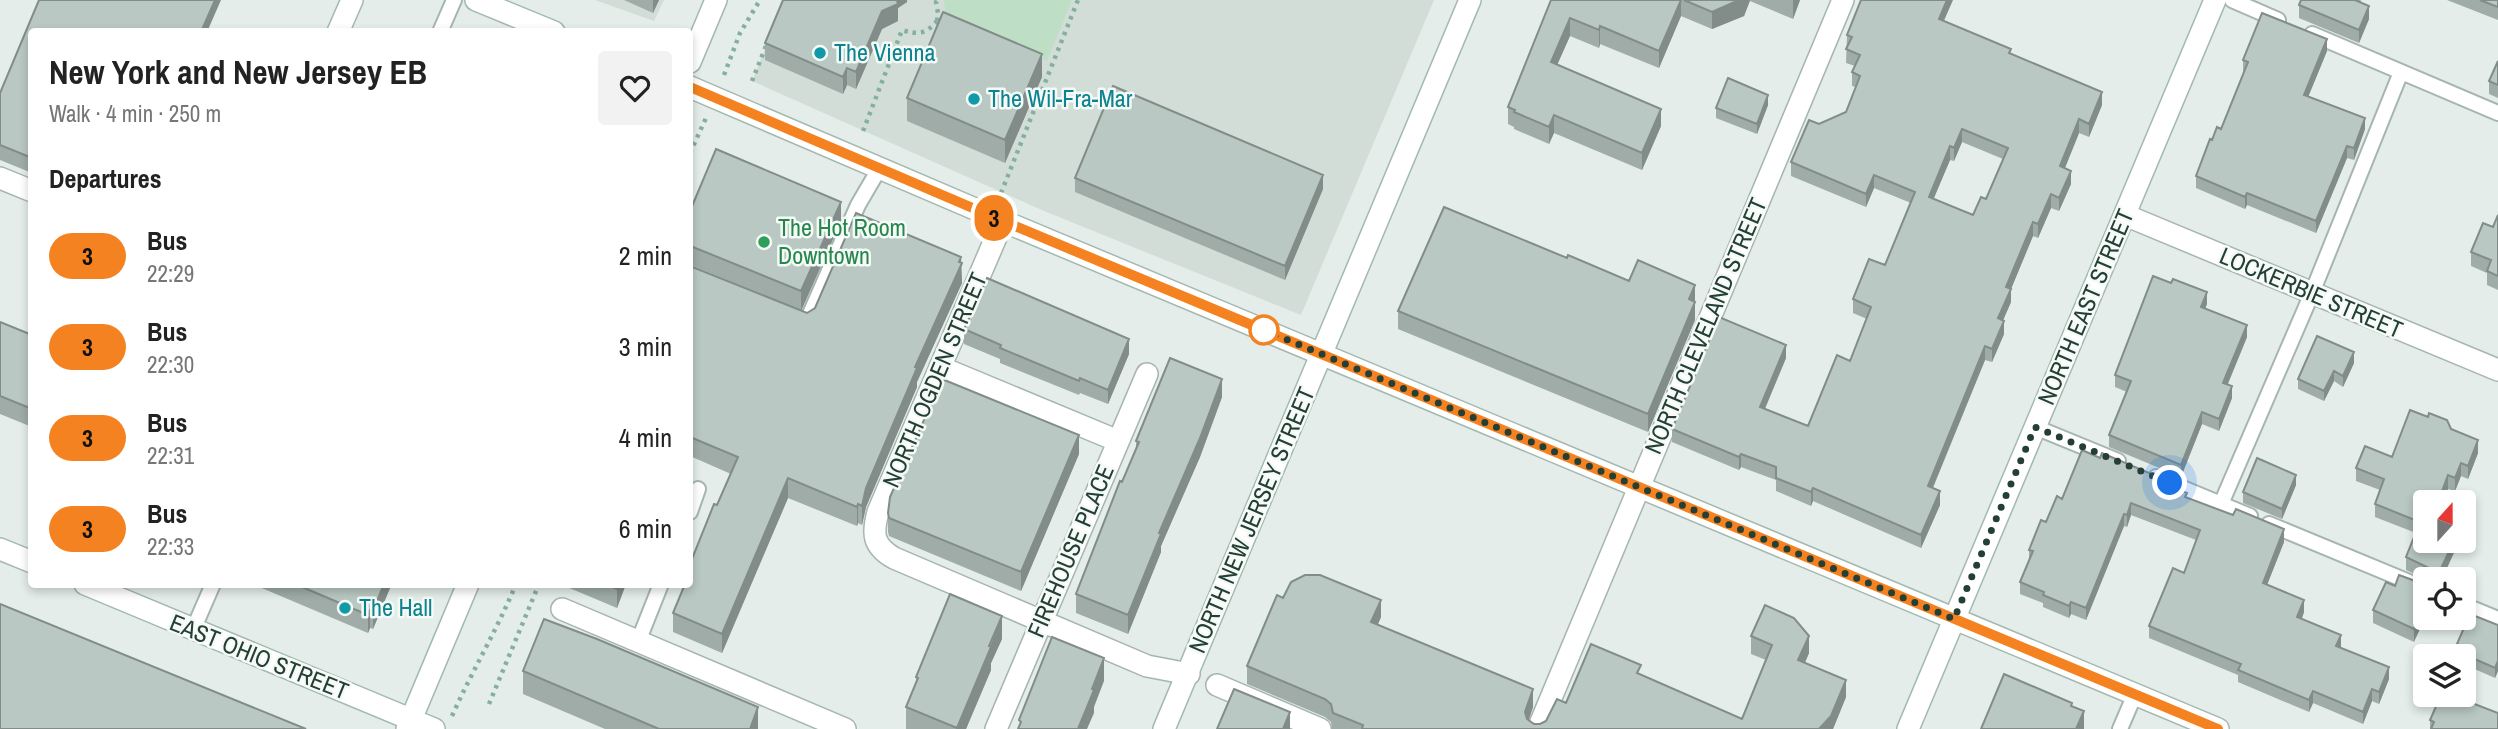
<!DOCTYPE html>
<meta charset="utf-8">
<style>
body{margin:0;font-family:"Archivo Narrow",sans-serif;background:#f2f2f2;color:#222;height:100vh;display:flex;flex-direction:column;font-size:26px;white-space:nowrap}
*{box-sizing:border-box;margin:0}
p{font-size:23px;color:#767676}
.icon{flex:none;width:38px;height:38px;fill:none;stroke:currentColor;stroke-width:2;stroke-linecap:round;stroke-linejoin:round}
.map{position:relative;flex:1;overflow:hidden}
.drawer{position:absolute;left:28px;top:28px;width:665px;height:560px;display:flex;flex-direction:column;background:#fff;border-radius:7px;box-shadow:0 4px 10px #0003}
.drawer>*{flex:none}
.badge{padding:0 14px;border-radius:23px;font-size:24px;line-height:46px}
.needle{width:46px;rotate:21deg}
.buttons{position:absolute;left:2413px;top:490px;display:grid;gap:14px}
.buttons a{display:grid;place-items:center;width:63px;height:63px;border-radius:7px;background:#fff;box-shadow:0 4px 10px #0003;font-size:35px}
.you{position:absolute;width:35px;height:35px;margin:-18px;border:5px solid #fff;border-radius:50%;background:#1a73e8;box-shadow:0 0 0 10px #1a73e833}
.map>.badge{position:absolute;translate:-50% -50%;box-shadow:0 0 0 4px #fff}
h2{padding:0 21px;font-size:26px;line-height:63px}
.round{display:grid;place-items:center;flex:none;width:74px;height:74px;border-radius:7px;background:#f2f2f2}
.head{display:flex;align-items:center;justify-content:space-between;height:119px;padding:0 21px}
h1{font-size:33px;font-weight:700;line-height:52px}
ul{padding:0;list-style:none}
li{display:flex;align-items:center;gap:21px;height:91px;padding:0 21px}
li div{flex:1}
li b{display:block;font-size:26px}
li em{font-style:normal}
li .badge{min-width:77px;font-weight:700;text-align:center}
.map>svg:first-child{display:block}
.built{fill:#d2ddd8}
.green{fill:#bedec5}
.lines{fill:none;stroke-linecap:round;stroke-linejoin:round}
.service-casing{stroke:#a7b5b0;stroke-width:18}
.minor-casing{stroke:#a7b5b0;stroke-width:24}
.secondary-casing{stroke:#a3b9b0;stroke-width:24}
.path{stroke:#85b0a1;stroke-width:4.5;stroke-dasharray:3.5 5;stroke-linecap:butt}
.service{stroke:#fff;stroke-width:14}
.minor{stroke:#fff;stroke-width:21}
.secondary{stroke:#fff;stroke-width:21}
.wall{fill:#9faca7;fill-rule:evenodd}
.shaded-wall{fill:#828c88}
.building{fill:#b9c8c2;stroke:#828c88;stroke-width:2;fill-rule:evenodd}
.line-casing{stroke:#fff;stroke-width:16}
.line{stroke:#f58220;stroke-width:10}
.walk{stroke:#243f36;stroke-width:7;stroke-dasharray:0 12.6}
.culture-dot{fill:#0f9aa8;stroke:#f5faf7;stroke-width:2.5}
.leisure-dot{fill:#2e9e5b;stroke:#f5faf7;stroke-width:2.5}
.stop-dot{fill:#fff;stroke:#f58220;stroke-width:3.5}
.labels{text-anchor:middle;stroke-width:5;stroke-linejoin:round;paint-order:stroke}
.culture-label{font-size:24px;fill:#0d838f;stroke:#f5faf7;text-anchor:start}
.leisure-label{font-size:24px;fill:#27864d;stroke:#f5faf7;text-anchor:start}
.street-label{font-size:24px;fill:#243f36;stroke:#f5faf7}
</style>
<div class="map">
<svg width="2498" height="729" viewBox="0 0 2498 729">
<rect width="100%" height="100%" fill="#e4ede9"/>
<path class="built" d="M595,0h69l-10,21z
M785,0h649l-133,315 -257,-104 -292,-130z"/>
<path class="green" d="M944,0h128l-25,61 -101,-43z"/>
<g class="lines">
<g class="service-casing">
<path id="service" d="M2232,0l46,20
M440,32l14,-32
M2312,34l186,79
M801,321l5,2 52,-118 21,-36
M2035,427l83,34
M2156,477l65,27
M690,512l8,-23
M2250,516l-29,-12 91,-211 89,-221
M2269,524l157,65
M2464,605l34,14
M193,630l20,-46
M638,642l23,-58
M2120,729l15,-35"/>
</g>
<g class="minor-casing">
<path id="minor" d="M338,32l14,-32
M0,178l32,13
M2125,215l373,155
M1003,221l-125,291c-6,22 -5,34 16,46l253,108 42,8
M940,367l178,74
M562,609l283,120
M1217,685l103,44
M996,729l151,-355
M1538,729l305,-729"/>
</g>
<g class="secondary-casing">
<path id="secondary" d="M476,0l78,32
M690,62l26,-62
M690,87l313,134 1215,508
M0,549l32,13
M85,584l349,145
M407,729l61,-145
M1164,729l306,-729
M1908,729l307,-729"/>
</g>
<path class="path" d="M937,21l1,-8 -2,-11 4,-2
M724,75l16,-42 20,-33
M752,81l14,-35
M863,131l39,-101c16,5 24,4 35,-9
M690,153l16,-35
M1001,193l77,-193
M489,704l50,-120
M452,716c20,-45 45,-86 64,-132"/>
<use href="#service" class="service"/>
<use href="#minor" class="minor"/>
<use href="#secondary" class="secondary"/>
</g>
<path class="wall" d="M624,0h35l-6,13z
M907,0v2l-9,6v13l-16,8 -26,60 -9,-4 -4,9 -78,-34v-17z
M1551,0h249l-7,19 -43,-18 -6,15 -32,13 -31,-13 -22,52 -59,-24 -1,4 -29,-12 -13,28 104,62 -19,44 -88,-37 -5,11 -35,-15v-2l-6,-3v-17z
M2301,0h60l-1,2 9,17 -10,24 -60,-25v-13z
M2447,0h51v20z
M1944,21l67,33 91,51 -13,32 -10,-4 -14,35 6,16 -12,27 -8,-3 -13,30 -5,-2 -22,53v13l-8,18 1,14 -12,28 -7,-2 -52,128 7,17 -19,43 -108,-47 -2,5 -35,-15v-11l-35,-13 -2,3 -67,-28v-13l114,-71 -21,51 43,17 42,-65 17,-42 -14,-6v-14l32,-34 26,-62 -37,-15 -8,19 -75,-31v-14l28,-38 27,-12 10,-25 -4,-1v-14l3,-6 -9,-3 1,-28zM1962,142l41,17 -17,40 -13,16 -40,-16 17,-39 4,1z
M32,32v141l-32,-13v-67z
M2327,51l-19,46 57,32 -11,31 -7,-2 -31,75 -69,-28 -2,4 -49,-21v-12l16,-36 9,-11 23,-57 -1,-1v-11z
M2498,61v37l-9,-4v-13z
M1042,77l-37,86 -98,-42v-23z
M1768,105l-11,29 -41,-16v-10z
M1075,178l248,11 -38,91 -210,-88z
M690,211l151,10 -40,90 -108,-45h-3l117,47 154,-50 1,20 -45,99v5l-51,120 -4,18 -4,-2 -1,3 -69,-28 -66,155 -49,-21v-19l9,-21v-8h8l27,-79 14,-31 -41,-18z
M2498,215v75l-11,-5v-12l-16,-7v-14l22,-25z
M2207,304l-2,4 42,29 -19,47 4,14 -13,33 -17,-7 -21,53 -72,-30v-12l18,-43 -12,-5v-12z
M1398,311l297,9 -47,112 -250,-103z
M0,322l32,13v92l-32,-13z
M964,329l165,25 -21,50 -28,-11 -1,2 -79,-32v-4l-36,-15z
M2354,363l-11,24 -9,-6 -10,20 -26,-12v-10z
M1222,397l-22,60 -39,89v6l-33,82 -52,-21v-19l60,-146v-7z
M2451,429l27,24 -10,26 -7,-3 -6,15 -7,-2 -22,52h30v7l-14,31h-16l-20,-9v-13l10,-24 -41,-16v-13l5,-14 -24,-9v-13l36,-11z
M1079,454l-58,137 -132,-55 -1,-4v-19z
M2100,458l73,29 14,11 97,44 -17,43 37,27 -2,7 38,28 49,32 -10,25 -7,-3 -9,23 -50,-21 -4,9 -71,-30v-7l-89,-37v-12l35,-53 12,-33 -65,-25 -4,12 -3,-1 -38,94 -15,-6 -2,4 -26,-11v-4l-23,-9v-12l9,-21v-11l17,-28 16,-23z
M2296,485l-14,34 -39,-16v-11z
M252,584h138v4l-17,41 -3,-1 -2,5z
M567,584h59l-9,24 -50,-21z
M2423,585l-9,57 -41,-19v-13l22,-24z
M1283,598l98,19 -3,7 155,83 -4,13 5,4h6l6,-3 20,-18 75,-28 101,44 24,-59 -15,-6v-18l58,17 -4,10 41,34 -13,32h-501l-1,-7 -6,-5 -78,-33v-18z
M2498,625v46l-3,7 -25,-11v-7l-13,-6v-10z
M1002,639l-11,24v7l-25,59h-60v-22l10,-24v-6z
M523,671l235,58h-153l-82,-35z
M2430,720l68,9h-68z"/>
<path class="shaded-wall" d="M215,0h6l-14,32h-6z
M653,0h6l-6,13z
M895,0h12v2l-9,6v13l-16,8 -26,60v-17l26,-61z
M1681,0v16l-22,52v-17z
M1739,0h11l-6,16 -32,13v-17z
M1793,0h7l-7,19z
M1947,0h6l-14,32v-13z
M2369,6v13l-10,24v-13z
M1570,18v18l-19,43v-17z
M1600,26v18l-1,4v-18z
M2327,39v12l-23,56v-12z
M1042,54v23l-37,86v-23z
M847,68v17l-4,9v-17z
M2102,92v13l-13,32v-13z
M1768,95v10l-11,29v-10z
M1661,109v17l-19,44v-17z
M1554,115v18l-5,11v-17z
M2365,118v11l-11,31v-12z
M2079,119v14l-19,47v-14z
M1962,129v13l-8,19v-13z
M1950,146v14l-21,50v-13z
M2347,146v12l-31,75v-12z
M2071,171v13l-12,27v-13z
M1323,175v14l-38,91v-14z
M1874,175v13l-8,19v-13z
M2247,193v12l-2,4v-12z
M2051,194v14l-13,30v-14z
M841,202v19l-40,90v-20z
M2033,222v14l-22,53v13l-13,30v-14l8,-31z
M961,257l1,26 -45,99v5l-51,120 -4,18v-19l4,-18z
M1695,285v35l-47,112v-18z
M2207,292v12l-6,15v-12z
M2004,321v13l-12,28v-13z
M2247,325v12l-24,58v-12z
M1129,339v15l-21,50v-14z
M1786,345v13l-26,62v-13z
M1985,346v14l-57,139v-13z
M2354,352v11l-11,24v-11z
M2334,371v10l-10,20v-10z
M1222,379v18l-22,60 -39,89v6l-33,82v-19l31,-82z
M2232,386v12l-13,33v-12z
M2202,412v12l-21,53v-12z
M1079,435v19l-58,137v-19z
M2478,440v13l-10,26v-13z
M1741,454v13l-2,3v-13z
M2461,463v13l-6,15v-13z
M2296,475v10l-14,34v-10z
M2448,475v14l-5,13h-5z
M788,478v20l-66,155v-19z
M1813,488v13l-2,5v-14z
M1940,491v14l-19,43v-13z
M2131,503v12l-4,12v-12z
M858,504v19l-1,3v-19z
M2124,514v12l-38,94v-12z
M2284,529v13l-21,53v-12z
M2454,541h2v7l-14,31h-6z
M384,584h6v4l-17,41v-18z
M619,584h7l-9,24v-19z
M1381,600v17l-10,23v-18z
M2304,600v12l-7,17v-12z
M2071,602v12l-2,4v-12z
M2426,603v13l-12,26v-13z
M370,610v18l-2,5v-18z
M1002,616v23l-11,24v7l-25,59h-9z
M2341,635v12l-5,11v-12z
M1809,636v17l-11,25v-18z
M1104,658v23l-10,26v6l-7,16h-9z
M2498,661v10l-3,7v-10z
M2389,667v12l-10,25v-12z
M1846,680v17l-13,32h-14z
M1533,689v18l-8,22v-17z
M2372,689v12l-9,23v-12z
M2313,691v12l-4,9v-12z
M758,707v22h-8z
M2084,711v18h-8z
M1290,712v17h-7z"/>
<path class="building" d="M39,0h176l-14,32h-169v126l-32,-13v-52z
M783,0h114l1,4 -16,7 -26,61 -9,-4 -4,9 -78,-34z
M1551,0h130l-22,51 -59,-25 -1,4 -29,-12 -19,44 110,47 -19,44 -88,-38 -5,12 -35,-15 1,-2 -7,-3z
M1684,0h55l-27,12z
M1861,0h86l-8,19 72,30 -2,4 93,39 -13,32 -10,-5 -19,47 11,5 -12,27 -8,-4 -13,30 -5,-2 -27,65 5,2 -13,29 6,3 -12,28 -7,-3 -57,140 12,5 -19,44 -108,-47 -2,4 -35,-14v-11l-35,-13 -2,3 -67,-28 47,-112 67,28 -26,62 48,19 29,-71 13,6 21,-54 -18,-8 16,-40 16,6 30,-73 -41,-17 -8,19 -75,-32 18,-42 10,4 27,-12 14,-36 -8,-4 8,-17 -14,-6 6,-12 -5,-2zM1962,129l46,19 -22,51 -5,-2 -8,18 -44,-18 21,-51 4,2z
M2301,0h54l14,6 -10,24 -60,-25z
M2480,0h18v7z
M943,12l99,42 -37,86 -98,-42z
M2262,13l65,26 -23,56 61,23 -11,30 -7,-2 -31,75 -69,-28 -2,4 -49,-21 14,-37 2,1 5,-13 4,2 27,-67 -5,-2z
M2498,61v24l-9,-4z
M1728,78l40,17 -11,29 -41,-16z
M1113,86l210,89 -38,91 -210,-88z
M716,149l125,53 -40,89 -108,-44h-3v-36z
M1444,207l123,51 1,-3 61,26 9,-21 57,25 -6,14 6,3 -47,112 -250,-103z
M856,213l105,44 -2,5 3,1 -47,104 2,1 -51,120 -4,18 -4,-2 -1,3 -69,-29 -66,156 -49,-21 12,-29h5v-20l24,-60 3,1 21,-48 -48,-20v-171l117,47 8,-5z
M2498,215v61l-11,-5 4,-11 -20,-8 12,-29 10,4z
M2153,276l18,7 2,-4 34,13 -6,15 46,18 -24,58 9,3 -13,33 -17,-7 -21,53 -72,-30 22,-54 -16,-6z
M987,278l142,61 -21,51 -28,-12 -1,3 -79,-33 1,-3 -37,-16z
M0,322l32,13v74l-32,-13z
M2317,336l37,16 -11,24 -9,-5 -10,20 -26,-12z
M1170,358l52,21 -22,59 -41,95 2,1 -33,81 -52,-21 44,-113 2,1 17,-40 -3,-1z
M942,379l137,56 -58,137 -132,-54 -1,-5 2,-16z
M2410,410l18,7 1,-4 18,7 4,9 27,11 -10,26 -7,-3 -6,15 -7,-3 -10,27h-12v39h28l-18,38h-2l-1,-9 -27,-13 14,-35 -45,-18 9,-25 -28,-11 9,-22 27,11z
M2082,450l18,8 2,-5 71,30 -1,4 15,6 -2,4 48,18 3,-6 48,20 -21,54 41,17 -7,17 44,18 -5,11 53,21 -10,25 -7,-3 -9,23 -50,-21 -4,9 -71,-30 3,-6 -92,-38 24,-58 11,5 16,-43 -69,-27 -4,12 -3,-1 -38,94 -15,-6 -2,4 -26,-11 1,-3 -24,-10 13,-31 -4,-1 12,-30 5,2 11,-26 5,3z
M2257,458l39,17 -14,34 -39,-17z
M1305,575h15l61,25 -10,22 162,67 -8,23 2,7 7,5h6l6,-3 11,-22 9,4 25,-59 50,21 -4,8 105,46 30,-74 -21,-9 14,-31 29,13 15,18 -11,24 48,20 -15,36 -12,13h-457l1,-4 -30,-12 -2,-9 -6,-5 -78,-33 30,-71 6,3 8,-16z
M2399,575l27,10v18l-12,26 -41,-19 13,-28 9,4z
M295,584h89l-11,27 -3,-1 -2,5z
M607,584h12l-2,5z
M950,594l52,22 -13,30 2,1 -34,81 -51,-21 12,-29 -2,-1z
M0,604l306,125h-306z
M2470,614l28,11v36l-3,7 -25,-11 3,-7 -16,-6z
M544,619l53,20 161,68 -8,22h-91l-136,-58z
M1052,637l52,21 -12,31 2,1 -16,39h-60l3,-7 -2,-2z
M2004,674l68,29 -1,3 13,5 -8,18h-95z
M1234,689l56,23 -7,17h-66z
M2441,695h3l9,4 1,-3 44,17v16h-67l3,-7 -4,-2z"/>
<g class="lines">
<g class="line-casing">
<path id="line" d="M690,87l313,134 1215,508"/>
</g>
<use href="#line" class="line"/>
<path class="walk" d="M1264,330l690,289 81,-192 135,56"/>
</g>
<g class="culture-dot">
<circle cx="820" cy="53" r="7"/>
<circle cx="974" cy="99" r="7"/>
<circle cx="345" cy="608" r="7"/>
</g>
<circle class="leisure-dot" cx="764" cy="242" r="7"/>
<circle class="stop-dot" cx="1264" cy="330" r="14"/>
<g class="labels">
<g class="culture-label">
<text x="834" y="61">The Vienna</text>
<text x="988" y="107">The Wil-Fra-Mar</text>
<text x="359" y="616">The Hall</text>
</g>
<g class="leisure-label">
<text x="778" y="236">The Hot Room<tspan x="778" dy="28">Downtown</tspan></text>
</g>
<g class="street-label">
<text transform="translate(2311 293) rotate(23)" y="8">LOCKERBIE STREET</text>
<text transform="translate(2086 307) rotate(-67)" y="8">NORTH EAST STREET</text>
<text transform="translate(1706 326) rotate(-67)" y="8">NORTH CLEVELAND STREET</text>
<text transform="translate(935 380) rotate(-67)" y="8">NORTH OGDEN STREET</text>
<text transform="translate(1252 520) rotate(-67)" y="8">NORTH NEW JERSEY STREET</text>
<text transform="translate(1071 551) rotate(-67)" y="8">FIREHOUSE PLACE</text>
<text transform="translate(259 657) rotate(22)" y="8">EAST OHIO STREET</text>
</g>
</g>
</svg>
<div class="buttons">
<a><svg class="needle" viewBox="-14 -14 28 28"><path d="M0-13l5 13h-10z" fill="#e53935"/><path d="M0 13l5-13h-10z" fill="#767676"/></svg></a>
<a><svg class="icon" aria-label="locate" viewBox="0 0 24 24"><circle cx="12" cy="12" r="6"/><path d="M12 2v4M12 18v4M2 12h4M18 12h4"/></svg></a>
<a><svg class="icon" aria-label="layers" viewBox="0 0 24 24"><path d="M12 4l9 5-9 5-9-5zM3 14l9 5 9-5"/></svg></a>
</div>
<div class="you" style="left:2170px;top:483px"></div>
<b class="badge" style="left:994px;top:218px;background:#f58220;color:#111">3</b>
<section class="drawer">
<div class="head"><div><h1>New York and New Jersey EB</h1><p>Walk · 4 min · 250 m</p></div><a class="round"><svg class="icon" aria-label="heart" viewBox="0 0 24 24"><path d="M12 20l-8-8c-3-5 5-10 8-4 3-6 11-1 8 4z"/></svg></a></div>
<h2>Departures</h2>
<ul>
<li><span class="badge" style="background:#f58220;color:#111">3</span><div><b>Bus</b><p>22:29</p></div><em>2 min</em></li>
<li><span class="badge" style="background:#f58220;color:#111">3</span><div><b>Bus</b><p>22:30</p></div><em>3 min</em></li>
<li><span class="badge" style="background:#f58220;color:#111">3</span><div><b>Bus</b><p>22:31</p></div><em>4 min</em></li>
<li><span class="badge" style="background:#f58220;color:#111">3</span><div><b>Bus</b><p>22:33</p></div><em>6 min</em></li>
</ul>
</section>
</div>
